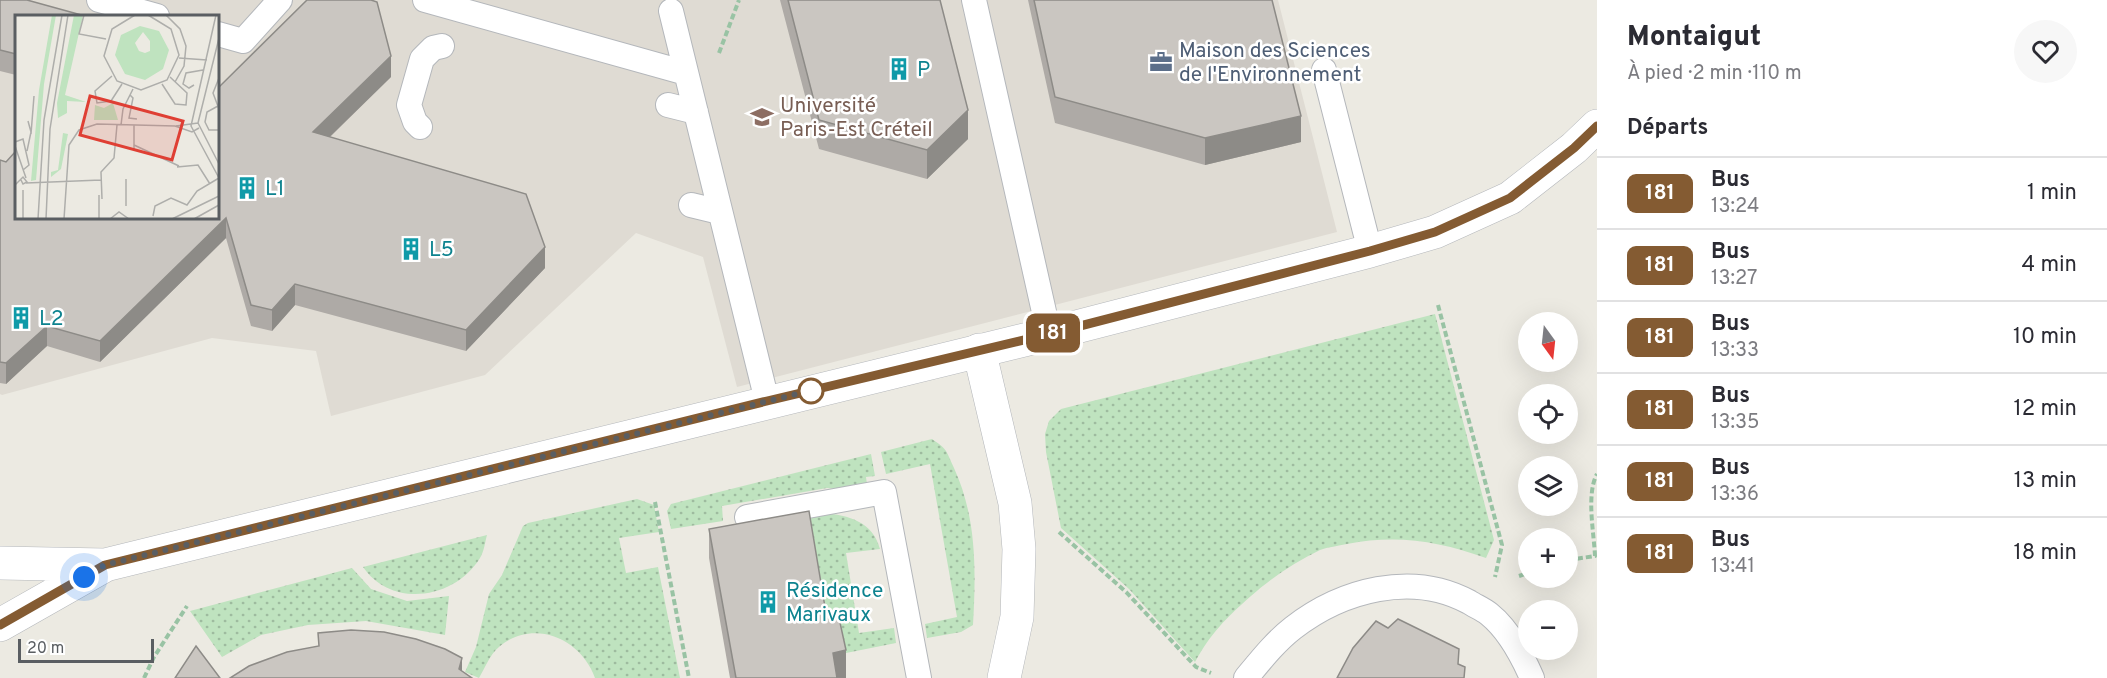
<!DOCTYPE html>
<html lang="fr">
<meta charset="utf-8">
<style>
body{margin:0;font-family:Overpass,sans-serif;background:#f7f7f7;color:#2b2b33;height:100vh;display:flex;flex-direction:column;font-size:22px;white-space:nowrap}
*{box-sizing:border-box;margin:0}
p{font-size:20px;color:#7c7c81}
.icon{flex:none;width:33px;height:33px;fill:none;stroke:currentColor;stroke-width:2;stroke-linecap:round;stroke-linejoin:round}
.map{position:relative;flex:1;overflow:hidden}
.sheet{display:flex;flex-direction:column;background:#fff;width:510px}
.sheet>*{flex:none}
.badge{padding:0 12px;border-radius:9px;font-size:21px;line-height:39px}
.needle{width:39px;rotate:165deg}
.fabs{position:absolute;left:1518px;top:312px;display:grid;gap:12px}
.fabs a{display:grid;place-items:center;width:60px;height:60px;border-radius:50%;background:#fff;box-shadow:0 6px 24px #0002;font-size:30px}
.scale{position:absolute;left:18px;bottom:15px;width:136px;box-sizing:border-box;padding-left:6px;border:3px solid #5a5e62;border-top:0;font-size:16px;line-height:21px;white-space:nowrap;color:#5a5e62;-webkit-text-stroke:4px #fff;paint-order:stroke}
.you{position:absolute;width:30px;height:30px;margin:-15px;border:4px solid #fff;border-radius:50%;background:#1a73e8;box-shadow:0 0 0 9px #1a73e833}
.map>.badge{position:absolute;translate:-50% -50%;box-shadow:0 0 0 3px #fff}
h2{padding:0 30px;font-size:22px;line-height:54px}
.round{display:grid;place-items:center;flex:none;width:63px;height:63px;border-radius:32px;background:#f7f7f7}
.headline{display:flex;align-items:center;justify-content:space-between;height:102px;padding:0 30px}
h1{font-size:28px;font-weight:800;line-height:45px}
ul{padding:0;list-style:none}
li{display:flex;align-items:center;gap:18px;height:72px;padding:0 30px;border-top:2px solid #e1e1e2}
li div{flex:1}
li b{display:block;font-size:22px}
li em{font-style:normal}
li .badge{min-width:66px;font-weight:700;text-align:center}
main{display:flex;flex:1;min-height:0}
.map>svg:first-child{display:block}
.education{fill:#dfdbd3;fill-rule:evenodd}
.grass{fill:url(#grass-dots)}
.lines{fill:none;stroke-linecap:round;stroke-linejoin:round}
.service-casing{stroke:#b4b7bb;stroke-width:26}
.minor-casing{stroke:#b4b7bb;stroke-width:34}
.tertiary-casing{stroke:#b4b7bb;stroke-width:34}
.path{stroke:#99c3a4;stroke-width:4;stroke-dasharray:6 3;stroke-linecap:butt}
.service{stroke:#fff;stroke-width:24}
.minor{stroke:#fff;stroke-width:33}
.tertiary{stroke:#fff;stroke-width:33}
.wall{fill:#aeaaa6}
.shaded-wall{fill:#8d8b87}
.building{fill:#cac6c1;stroke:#8d8b87;stroke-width:1.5}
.line-casing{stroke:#fff;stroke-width:14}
.line{stroke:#845b32;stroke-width:9}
.walk{stroke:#5a5e62;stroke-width:6;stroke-dasharray:0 10.8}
.stop-dot{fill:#fff;stroke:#845b32;stroke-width:3}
.labels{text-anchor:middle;stroke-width:5;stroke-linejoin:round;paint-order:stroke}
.service-label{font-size:21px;fill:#4e5e75;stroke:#fff;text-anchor:start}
.culture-label{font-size:21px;fill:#0d838f;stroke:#fff;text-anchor:start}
.education-label{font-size:21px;fill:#785e54;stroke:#fff;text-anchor:start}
.inset-road{fill:none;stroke:#aeaeab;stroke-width:1.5}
.view{fill:#df3f34;fill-opacity:0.15;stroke:#df3f34;stroke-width:3}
.inset-edge{fill:none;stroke:#5a5e62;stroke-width:3}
</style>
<main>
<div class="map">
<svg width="1597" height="678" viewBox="0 0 1597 678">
<defs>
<pattern id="grass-dots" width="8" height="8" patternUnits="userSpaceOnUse" patternTransform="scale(1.5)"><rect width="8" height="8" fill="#bfe3bf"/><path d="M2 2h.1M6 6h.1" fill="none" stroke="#9ebb9f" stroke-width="1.8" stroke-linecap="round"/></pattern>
</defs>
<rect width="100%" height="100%" fill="#eceae2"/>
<path class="education" d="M0,0h1278l59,232 -600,155 -34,-130 -67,-24 -151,142 -154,41 -15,-65 -104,-13 -210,57 -2,-1zM16,16h202v202h-202z"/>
<path class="grass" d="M1435,314l59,226 -8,18c-47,-17 -90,-24 -139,-14 -9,2 -19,3 -27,6 -25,12 -49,28 -69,46 -25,22 -40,37 -56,66l-66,-73 -68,-61 -15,-76 -1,-18 4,-13 12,-12z
M932,439c4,3 11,7 14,12 3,5 5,11 8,17 23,50 22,103 19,157l-12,7 -34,6 -2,-14 32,-7 -27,-153 -44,10 -5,-22z
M871,454l4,22 -9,1 2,15 -41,-4 -105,18 1,15 -52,8 -4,-18 4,-7z
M637,499l17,6 5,27 -40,6 7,35 32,-6 22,111h-85c-14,-40 -62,-60 -96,-31 -9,7 -14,21 -20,31l-14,-6 11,-25 13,-53 13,-19 21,-49 5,-3z
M823,513c26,2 50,9 57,36l-34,4 13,80 35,-5 2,15 -55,11 -72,-130z
M487,535c-2,7 -3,17 -7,23 -25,41 -88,51 -117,9z
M352,568l19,21 36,12 42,-5 -4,39 -79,-14 -58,4 -47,10 -39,22 -32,-46z"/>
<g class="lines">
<g class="service-casing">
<path id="service" d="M99,0l58,16
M425,0l261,73
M974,0l75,334
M671,11l96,390
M218,34l25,7 37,-41
M1324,70l46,181
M668,105l28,7
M420,127l-5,-5 -6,-17 13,-46 11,-11 9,-2
M691,205l29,7
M747,517l137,-25 35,186
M1246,678c15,-18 29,-36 47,-50 49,-38 119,-57 176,-26 6,4 14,7 20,12 20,16 33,41 43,64"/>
</g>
<g class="minor-casing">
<path id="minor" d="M979,350l36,153 4,46 -2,68 -13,61"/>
</g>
<g class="tertiary-casing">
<path id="tertiary" d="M0,563l105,2 944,-231 321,-83 65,-19 75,-34 64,-50 23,-22
M0,625l104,-59"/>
</g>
<path class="path" d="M719,53l20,-53
M1438,305l64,240 -7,32
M655,502l34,176
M1059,532l68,61 69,74 15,6
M1568,560l27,-4c-1,-23 -9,-62 2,-82
M1519,576l9,-3
M144,678l10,-21 33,-51"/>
<use href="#service" class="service"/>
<use href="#minor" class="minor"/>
<use href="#tertiary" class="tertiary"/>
</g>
<path class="wall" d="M0,0l16,16v59l-16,-4z
M780,0h160l28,139 -41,40 -108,-30z
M1028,0h244l29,142 -96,23 -150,-42z
M391,77l-61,60 215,131 -79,83 -171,-46 -23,26 -21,-5 -25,-88 -126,124 -53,-16 -41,38 -6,-1v-223l16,58z
M709,529l118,90 19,59h-116l-21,-120z"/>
<path class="shaded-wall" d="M391,56v21l-78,76v-21z
M968,110v29l-41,40v-29z
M1301,116v26l-96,23v-27z
M226,218v20l-126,124v-21z
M545,247v21l-79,83v-21z
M295,284v21l-23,26v-21z
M47,326v20l-41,38v-21z
M846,650v28h-13v-25z
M462,658v20l-3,-9z"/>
<path class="building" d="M0,0h27l58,16h-69v38l-16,-4z
M307,0h64l6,2 14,54 -78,76 213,62 19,53 -79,83 -171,-46 -23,26 -21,-5 -25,-87 -126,123 -53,-15 -41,37 -6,-1v-202l6,2 10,-11v67h202v-130z
M788,0h152l28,110 -41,40 -108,-30z
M1034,0h238l29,116 -96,22 -150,-41z
M809,511l18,108 12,-1 7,32 -13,3 4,25h-101l-27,-149z
M1398,619l61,30 -1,15 7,3 -1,11h-127l16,-30 23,-27 12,7z
M351,630l33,2 32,7 29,10 17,9 -3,11 13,9h-242l19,-12 38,-14 32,-6 -1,-13z
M196,646l24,32h-45z"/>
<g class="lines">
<g class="line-casing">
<path id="line" d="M0,625l105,-60 662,-164 282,-67 321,-83 65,-19 75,-34 64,-50 23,-22"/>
</g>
<use href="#line" class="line"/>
<path class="walk" d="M84,577l21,-12 708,-175 -2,1"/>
</g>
<defs>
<g id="office-bare" transform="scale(1.8)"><path d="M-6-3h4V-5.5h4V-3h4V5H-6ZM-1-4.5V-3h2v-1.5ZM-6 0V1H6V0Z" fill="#5c6f8a" stroke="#fff" stroke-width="2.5" paint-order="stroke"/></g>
<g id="building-bare" transform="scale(1.8)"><path d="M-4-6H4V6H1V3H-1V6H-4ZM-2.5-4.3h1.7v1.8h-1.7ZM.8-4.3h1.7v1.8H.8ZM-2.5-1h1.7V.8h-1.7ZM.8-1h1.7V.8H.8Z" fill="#0f9aa8" stroke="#fff" stroke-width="2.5" paint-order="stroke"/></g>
<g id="university-bare" transform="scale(1.8)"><path d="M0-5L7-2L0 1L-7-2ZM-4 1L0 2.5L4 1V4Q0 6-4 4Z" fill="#8d6e63" stroke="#fff" stroke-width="2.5" paint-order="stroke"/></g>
</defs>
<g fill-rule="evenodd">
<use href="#office-bare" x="1161" y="62"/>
<use href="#building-bare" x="899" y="69"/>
<use href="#university-bare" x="762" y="117"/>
<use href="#building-bare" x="247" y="188"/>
<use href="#building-bare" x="411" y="249"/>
<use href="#building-bare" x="21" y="318"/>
<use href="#building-bare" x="768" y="602"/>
</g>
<circle class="stop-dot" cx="811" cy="391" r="12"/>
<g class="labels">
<g class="service-label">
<text x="1179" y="57">Maison des Sciences<tspan x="1179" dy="24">de l'Environnement</tspan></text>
</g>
<g class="culture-label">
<text x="917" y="76">P</text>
<text x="265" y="195">L1</text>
<text x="429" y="256">L5</text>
<text x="39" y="325">L2</text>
<text x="786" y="597">Résidence<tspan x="786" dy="24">Marivaux</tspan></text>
</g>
<g class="education-label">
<text x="780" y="112">Université<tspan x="780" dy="24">Paris-Est Créteil</tspan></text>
</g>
</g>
<g transform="translate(15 15)">
<rect width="204" height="204" fill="#eceae2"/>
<path d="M98,88l5,17h-24l1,-15 9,3zM48,118l5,1 -7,35 -10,8v-5l7,-2z" fill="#bfe3bf"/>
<path d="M37,0h4l-12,69 -8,96 -5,1 8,-91zM59,0h9l-18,80 21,7 -19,-1v12l-9,5 -1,-15z" fill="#bfe3bf"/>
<path d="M125,11l19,5 10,19 -6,19 -18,11 -20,-6 -10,-19 6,-20zM128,17l7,9v10l-5,2 -6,-2 -4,-8z" fill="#bfe3bf" fill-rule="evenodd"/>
<path class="inset-road" d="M69,0l-5,19 27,5M120,0l-23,14 -8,27 13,25 24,9 26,-10 12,-25 -8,-26 -23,-14M151,0l14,14 6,17 -2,20 -9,16M201,0l-25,111 28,52M204,23l-21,85 21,41M164,43l28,2M97,61l-17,15 2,12 14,-2 11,-17M204,63l-6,15 6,16M147,69l13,20 11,1 1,-12 -17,-16M179,70l-5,3 -6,-4 3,-11 17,-3M115,80l3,3 -4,20 8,1M203,91l-11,6 -2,10 4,8h10M106,110l2,-16 10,-20M161,111l22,-3M16,119l3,-38M0,127l8,-3 6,26 -6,5M119,130l45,21M0,131l11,32M119,134v-24M12,136l4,-19 -3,-11M162,152l21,-2 12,19M11,168l75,-3M0,170l8,-8 4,5 -4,2 -2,-4M8,175v29M87,184l-1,-27 13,-14 3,-33M111,191v-27M138,201l2,-10 16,-8 16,7 10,-14 22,-13M23,204l6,-99 18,-105M31,204l4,-90 18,-114M49,204l5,-74 10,-15 18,-6 78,2 17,6 7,-4M84,204v-24M95,204l9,-7 10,7M157,204l47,-23M179,204l25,-14"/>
<path class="view" d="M75,81l93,25 -11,39 -92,-25z"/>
<rect width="204" height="204" class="inset-edge"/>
</g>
</svg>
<div class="fabs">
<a><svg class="needle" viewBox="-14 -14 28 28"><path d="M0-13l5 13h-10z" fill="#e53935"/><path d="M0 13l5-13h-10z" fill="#7c7c81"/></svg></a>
<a><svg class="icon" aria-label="locate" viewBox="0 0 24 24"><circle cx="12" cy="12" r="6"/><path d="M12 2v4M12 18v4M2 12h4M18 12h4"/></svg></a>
<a><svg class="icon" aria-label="layers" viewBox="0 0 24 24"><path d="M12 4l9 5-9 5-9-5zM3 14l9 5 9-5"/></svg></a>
<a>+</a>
<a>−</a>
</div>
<div class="scale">20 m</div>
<div class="you" style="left:84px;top:577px"></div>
<b class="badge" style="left:1053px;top:333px;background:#845b32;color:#fff">181</b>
</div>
<section class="sheet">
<div class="headline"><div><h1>Montaigut</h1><p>À pied · 2 min · 110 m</p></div><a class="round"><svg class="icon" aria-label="heart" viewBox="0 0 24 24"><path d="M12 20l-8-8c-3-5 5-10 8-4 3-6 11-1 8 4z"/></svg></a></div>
<h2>Départs</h2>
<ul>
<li><span class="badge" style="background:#845b32;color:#fff">181</span><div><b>Bus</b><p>13:24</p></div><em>1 min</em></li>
<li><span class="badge" style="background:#845b32;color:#fff">181</span><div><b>Bus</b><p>13:27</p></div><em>4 min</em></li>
<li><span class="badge" style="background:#845b32;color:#fff">181</span><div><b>Bus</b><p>13:33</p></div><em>10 min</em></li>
<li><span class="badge" style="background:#845b32;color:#fff">181</span><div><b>Bus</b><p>13:35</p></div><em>12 min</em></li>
<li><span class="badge" style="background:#845b32;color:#fff">181</span><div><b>Bus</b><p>13:36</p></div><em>13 min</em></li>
<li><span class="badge" style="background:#845b32;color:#fff">181</span><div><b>Bus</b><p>13:41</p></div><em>18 min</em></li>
</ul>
</section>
</main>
